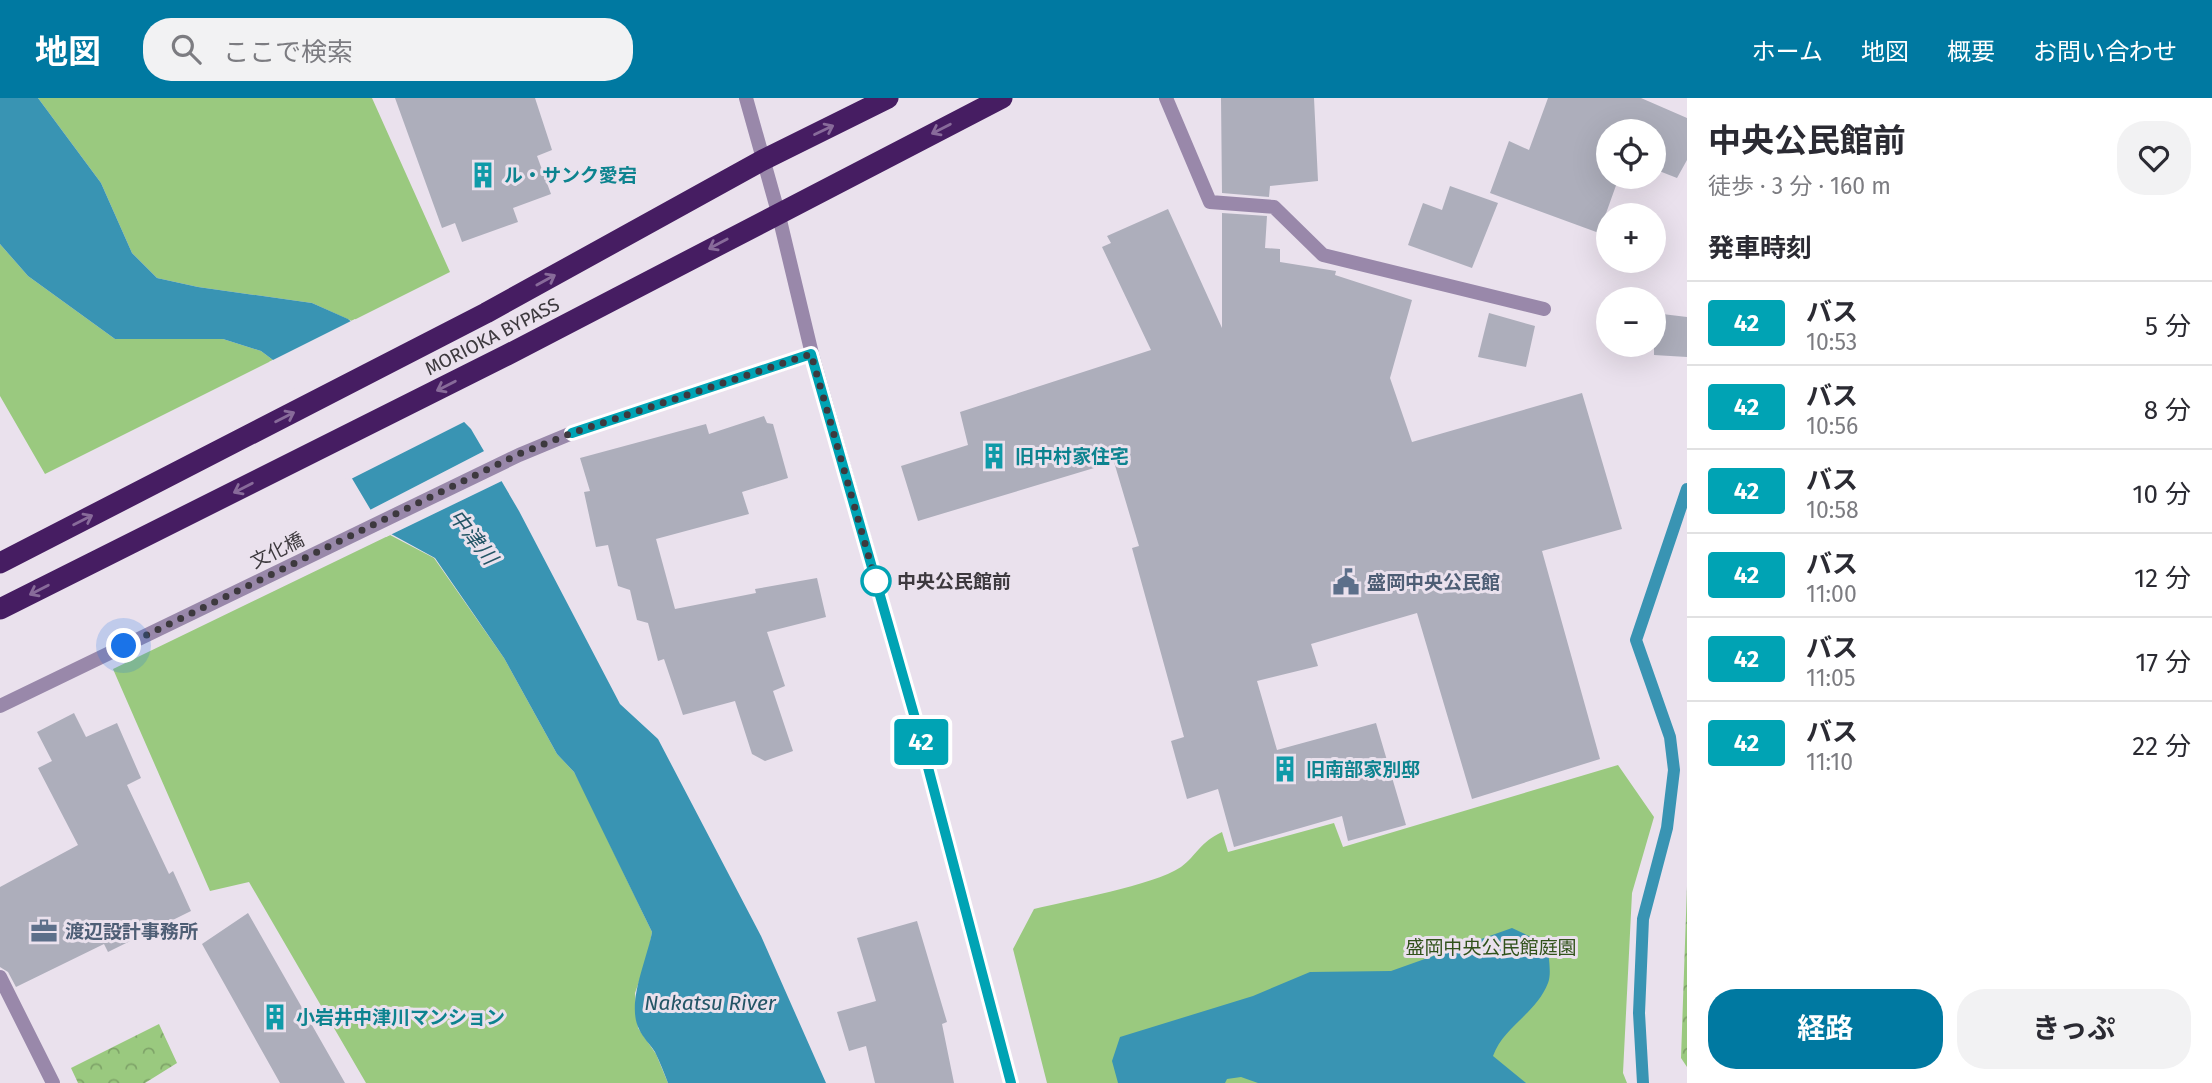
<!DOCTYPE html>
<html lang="ja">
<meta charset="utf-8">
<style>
body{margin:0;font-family:"Fira Sans","Noto Sans JP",sans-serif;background:#f2f2f3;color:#2b2b33;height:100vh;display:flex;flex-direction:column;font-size:26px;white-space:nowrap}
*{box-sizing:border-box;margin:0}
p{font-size:23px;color:#7c7c81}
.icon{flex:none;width:38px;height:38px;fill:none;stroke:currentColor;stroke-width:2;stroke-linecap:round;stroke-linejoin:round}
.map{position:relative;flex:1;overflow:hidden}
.panel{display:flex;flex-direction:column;background:#fff;width:525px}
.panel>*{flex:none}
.badge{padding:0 14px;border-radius:5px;font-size:24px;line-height:46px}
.fabs{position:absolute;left:1596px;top:21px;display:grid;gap:14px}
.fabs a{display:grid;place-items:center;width:70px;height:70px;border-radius:50%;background:#fff;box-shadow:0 7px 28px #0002;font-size:35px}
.you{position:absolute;width:35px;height:35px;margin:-18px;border:5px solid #fff;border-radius:50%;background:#1a73e8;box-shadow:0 0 0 10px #1a73e833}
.map>.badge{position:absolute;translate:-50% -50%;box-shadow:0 0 0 4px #fff}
h2{padding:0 21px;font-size:26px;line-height:63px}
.round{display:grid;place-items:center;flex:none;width:74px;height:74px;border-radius:28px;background:#f2f2f3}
.overview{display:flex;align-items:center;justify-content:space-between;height:119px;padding:0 21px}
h1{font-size:33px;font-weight:700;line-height:52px}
.primary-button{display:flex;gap:14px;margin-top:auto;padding:14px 21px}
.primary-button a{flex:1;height:80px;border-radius:28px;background:#0079a1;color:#fff;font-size:28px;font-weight:700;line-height:80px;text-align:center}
.primary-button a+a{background:#f2f2f3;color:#2b2b33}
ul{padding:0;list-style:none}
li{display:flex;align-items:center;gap:21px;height:84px;padding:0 21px;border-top:2px solid #e1e1e2}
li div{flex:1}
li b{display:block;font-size:26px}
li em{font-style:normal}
li .badge{min-width:77px;font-weight:700;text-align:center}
header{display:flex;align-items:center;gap:42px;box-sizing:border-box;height:98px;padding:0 35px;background:#0079a1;color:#fff}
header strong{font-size:33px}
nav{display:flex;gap:38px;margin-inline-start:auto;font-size:24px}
.search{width:490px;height:63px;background:#f2f2f3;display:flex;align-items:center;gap:18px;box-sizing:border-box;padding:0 24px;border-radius:28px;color:#7c7c81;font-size:26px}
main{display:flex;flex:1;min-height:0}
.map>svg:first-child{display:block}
.green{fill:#9ac97f}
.forest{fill:url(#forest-crowns)}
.water{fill:#3994b3}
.pier{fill:#eae1ed}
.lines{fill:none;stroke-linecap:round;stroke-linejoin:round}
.stream{stroke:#3994b3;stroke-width:12}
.building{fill:#adaebb}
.street{stroke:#98a;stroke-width:14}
.highway{stroke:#461d62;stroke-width:21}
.oneway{stroke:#886b9a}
.line-casing{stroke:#fff;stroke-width:16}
.line{stroke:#00a3b4;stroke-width:10}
.walk{stroke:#3d393e;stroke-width:7;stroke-dasharray:0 12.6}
.stop-dot{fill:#fff;stroke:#00a3b4;stroke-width:3.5}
.labels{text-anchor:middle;stroke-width:6;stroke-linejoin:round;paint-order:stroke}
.culture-label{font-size:19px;font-weight:bold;fill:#0d838f;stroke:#eae1ed;text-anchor:start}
.street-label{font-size:19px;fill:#3d393e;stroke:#eae1ed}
.stop-label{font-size:19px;font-weight:bold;fill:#3d393e;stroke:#eae1ed;text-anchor:start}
.service-label{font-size:19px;font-weight:bold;fill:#4e5e75;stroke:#eae1ed;text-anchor:start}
.park-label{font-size:19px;fill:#31521b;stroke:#eae1ed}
.water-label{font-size:21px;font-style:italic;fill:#235566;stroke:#eae1ed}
</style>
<header>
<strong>地図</strong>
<div class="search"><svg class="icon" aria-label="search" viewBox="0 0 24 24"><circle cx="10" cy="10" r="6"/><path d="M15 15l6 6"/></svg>ここで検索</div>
<nav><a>ホーム</a><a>地図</a><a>概要</a><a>お問い合わせ</a></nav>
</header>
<main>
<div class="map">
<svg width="1687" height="985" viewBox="0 0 1687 985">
<defs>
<pattern id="forest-crowns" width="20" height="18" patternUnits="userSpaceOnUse" patternTransform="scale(1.75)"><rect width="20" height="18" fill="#9ac97f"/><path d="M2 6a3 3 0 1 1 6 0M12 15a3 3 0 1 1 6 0" fill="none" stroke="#7fa469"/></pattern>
</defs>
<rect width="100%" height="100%" fill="#eae1ed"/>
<path class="green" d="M38,0h334l78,174 -98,49 -40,-18 -114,-16 -41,-9 -25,-25 -31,-70z
M0,146l28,32 87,63h108l38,12 12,9 -228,114 -45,-78z
M390,437l44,23 70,100 53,96 17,18 13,25 65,135 -5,27 -12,34 3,35 18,26 12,29h-302l-117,-201 -39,9 -97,-222z
M1618,667l36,52 -22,76 -9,180 4,10h-580l-34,-134 21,-40c36,-9 118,-23 147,-42 16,-12 19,-25 41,-35l6,20 106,-29 9,24z"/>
<path class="forest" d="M1687,788v181l-6,-9z
M159,926l18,39 -32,20h-67l-7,-15z"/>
<path class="water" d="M0,0h38l63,85 31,70 25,25 41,9 114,16 36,16 69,55 54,55 48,82 101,193 38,35 103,197 65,147h-158c-4,-10 -8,-21 -13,-31 -5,-8 -12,-14 -16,-23 -13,-26 8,-69 13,-97l-78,-160 -17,-18 -53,-96 -69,-100 -53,-29 -86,-145 -23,-24 -12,-9 -38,-12h-108l-87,-63 -28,-32z
M1512,830l36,17c0,11 4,28 0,38 -12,31 -44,43 -55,73l33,27h-268l-17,-6 -14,2 -2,4h-107l-6,-22 8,-24 133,-41 57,-24 81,-1z"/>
<path class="pier" d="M355,221l64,53 49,48 -121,61 -54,-95 -24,-24z
M488,351l18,30 -120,58 -20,-25z"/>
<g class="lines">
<path class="stream" d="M1643,985l-4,-70 4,-94 24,-91 7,-58 -4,-33 -34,-97 51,-151"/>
</g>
<path class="building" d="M395,0h140l17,52 -15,6 14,38 -38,14 5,14 -56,20 -7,-19 -13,5z
M1221,0h93l4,83 -48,5 -1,11 -47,-4z
M1548,0h93l46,20v42l-10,18 -23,-9v-38h-46v46h11l-20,56 -109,-40 19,-52 20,9z
M1450,88l48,17 -26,65 -64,-23 15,-42 19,7z
M1168,111l54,119v-115l45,3 -2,32 15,1v13l56,9 -1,4 77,25 -22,78 22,64 170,-49 40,136 -80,22 58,208 -128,40 -55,-186 -106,31 7,22 -61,15 20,69 99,-27 30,102 -58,16 -6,-25 -108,31 -16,-58 -31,10 -16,-58 13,-4 -52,-189 7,-2 -25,-84 -196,59 -17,-55 67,-21 -8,-33 191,-62 -49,-103 9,-4 -4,-7z
M1489,215l46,13 -9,41 -48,-10z
M1654,215l33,4v40l-33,-2z
M764,318l3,7 6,1 15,54 -46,14 7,22 -93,25 19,70 81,-16 -1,-4 62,-11 9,39 -59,15 18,54 -12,5 20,60 -28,10 -13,-7 -17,-53 -52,14 -19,-56 -6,2 -10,-38 -11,-3 -7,-30 -12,-4 -10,-41 -12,2 -12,-55 6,-1 -10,-33 126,-34 3,10z
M74,615l12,24 31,-14 24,55 -14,7 42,89 4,-3 18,40 -83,41 -4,-8 -88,43 -8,-15 -8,-5v-80l78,-42 -40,-77 14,-7 -15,-29z
M248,815l97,170h-65l-78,-139z
M917,823l30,101 -5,2 12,59h-79l-9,-37 -17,5 -12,-39 39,-11 -19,-63z"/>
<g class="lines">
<path class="street" d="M746,0l32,114 34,142 103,364 96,365
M1166,0l44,104 64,5 49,48 221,54
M0,608l519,-251 53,-22 240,-79
M0,879l53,106"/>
<path class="highway" d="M0,465l486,-250 277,-153 125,-62
M0,511l507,-254 495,-257"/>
</g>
<defs><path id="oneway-shaft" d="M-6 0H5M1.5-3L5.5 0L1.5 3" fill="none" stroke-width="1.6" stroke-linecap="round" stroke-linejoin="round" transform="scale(1.75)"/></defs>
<g class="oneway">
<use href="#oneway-shaft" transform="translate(941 31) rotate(153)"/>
<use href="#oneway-shaft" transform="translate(824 32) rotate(-26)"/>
<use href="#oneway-shaft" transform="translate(718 146) rotate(152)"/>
<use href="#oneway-shaft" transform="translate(546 182) rotate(-29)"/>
<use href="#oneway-shaft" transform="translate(446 288) rotate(153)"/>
<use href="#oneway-shaft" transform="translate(285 319) rotate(-27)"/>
<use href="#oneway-shaft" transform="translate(243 390) rotate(153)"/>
<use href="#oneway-shaft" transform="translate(83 422) rotate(-27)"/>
<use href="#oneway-shaft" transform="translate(39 492) rotate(153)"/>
</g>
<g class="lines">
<g class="line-casing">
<path id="line" d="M572,335l239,-79 104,364 96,365"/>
</g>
<use href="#line" class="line"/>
<path class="walk" d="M124,548l395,-192 53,-21 239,-79 67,235 -2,-8"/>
</g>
<defs>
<g id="building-bare" transform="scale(2.1)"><path d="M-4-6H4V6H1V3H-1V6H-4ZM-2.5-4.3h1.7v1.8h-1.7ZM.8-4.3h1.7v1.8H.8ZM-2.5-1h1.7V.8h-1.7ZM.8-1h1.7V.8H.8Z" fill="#0f9aa8" stroke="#eae1ed" stroke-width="2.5" paint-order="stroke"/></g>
<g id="civic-bare" transform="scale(2.1)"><path d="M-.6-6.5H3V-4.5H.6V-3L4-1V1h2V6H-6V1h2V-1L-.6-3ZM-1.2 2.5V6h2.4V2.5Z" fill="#5c6f8a" stroke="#eae1ed" stroke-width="2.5" paint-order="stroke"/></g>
<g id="office-bare" transform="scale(2.1)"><path d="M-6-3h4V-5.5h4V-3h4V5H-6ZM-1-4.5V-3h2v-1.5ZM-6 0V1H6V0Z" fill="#5c6f8a" stroke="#eae1ed" stroke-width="2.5" paint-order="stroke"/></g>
</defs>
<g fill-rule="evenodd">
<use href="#building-bare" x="483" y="77"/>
<use href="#building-bare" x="994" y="358"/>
<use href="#civic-bare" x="1346" y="484"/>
<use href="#building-bare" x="1285" y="671"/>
<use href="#office-bare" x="44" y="833"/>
<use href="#building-bare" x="275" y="919"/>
</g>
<circle class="stop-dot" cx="876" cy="483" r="14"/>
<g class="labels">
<g class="culture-label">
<text x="504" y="84">ル・サンク愛宕</text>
<text x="1015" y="365">旧中村家住宅</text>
<text x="1306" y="678">旧南部家別邸</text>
<text x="296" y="926">小岩井中津川マンション</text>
</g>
<g class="street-label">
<text transform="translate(492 238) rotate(-27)" y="7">MORIOKA BYPASS</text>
<text transform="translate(277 452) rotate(-26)" y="7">文化橋</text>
</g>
<g class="stop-label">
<text x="897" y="490">中央公民館前</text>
</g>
<g class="service-label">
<text x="1367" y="491">盛岡中央公民館</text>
<text x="65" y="840">渡辺設計事務所</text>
</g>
<g class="park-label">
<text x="1491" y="856">盛岡中央公民館庭園</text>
</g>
<g class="water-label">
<text transform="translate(473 439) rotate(52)" y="7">中津川</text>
<text x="710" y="912">Nakatsu River</text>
</g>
</g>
</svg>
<div class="fabs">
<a><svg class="icon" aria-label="locate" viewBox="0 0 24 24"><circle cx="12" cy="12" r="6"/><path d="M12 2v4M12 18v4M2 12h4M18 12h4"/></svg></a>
<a>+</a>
<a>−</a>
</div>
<div class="you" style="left:124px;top:548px"></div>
<b class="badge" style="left:921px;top:644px;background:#00a3b4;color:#fff">42</b>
</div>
<section class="panel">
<div class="overview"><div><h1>中央公民館前</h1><p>徒歩 · 3 分 · 160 m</p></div><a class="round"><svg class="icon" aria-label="heart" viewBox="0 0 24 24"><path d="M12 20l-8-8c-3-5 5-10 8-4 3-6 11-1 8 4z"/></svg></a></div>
<h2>発車時刻</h2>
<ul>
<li><span class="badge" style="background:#00a3b4;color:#fff">42</span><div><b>バス</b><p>10:53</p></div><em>5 分</em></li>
<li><span class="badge" style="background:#00a3b4;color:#fff">42</span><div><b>バス</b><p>10:56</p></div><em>8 分</em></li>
<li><span class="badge" style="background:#00a3b4;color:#fff">42</span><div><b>バス</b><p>10:58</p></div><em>10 分</em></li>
<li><span class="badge" style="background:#00a3b4;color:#fff">42</span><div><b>バス</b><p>11:00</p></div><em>12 分</em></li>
<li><span class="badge" style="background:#00a3b4;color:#fff">42</span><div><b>バス</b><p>11:05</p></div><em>17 分</em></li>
<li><span class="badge" style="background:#00a3b4;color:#fff">42</span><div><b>バス</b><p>11:10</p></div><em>22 分</em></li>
</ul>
<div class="primary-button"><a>経路</a><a>きっぷ</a></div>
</section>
</main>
